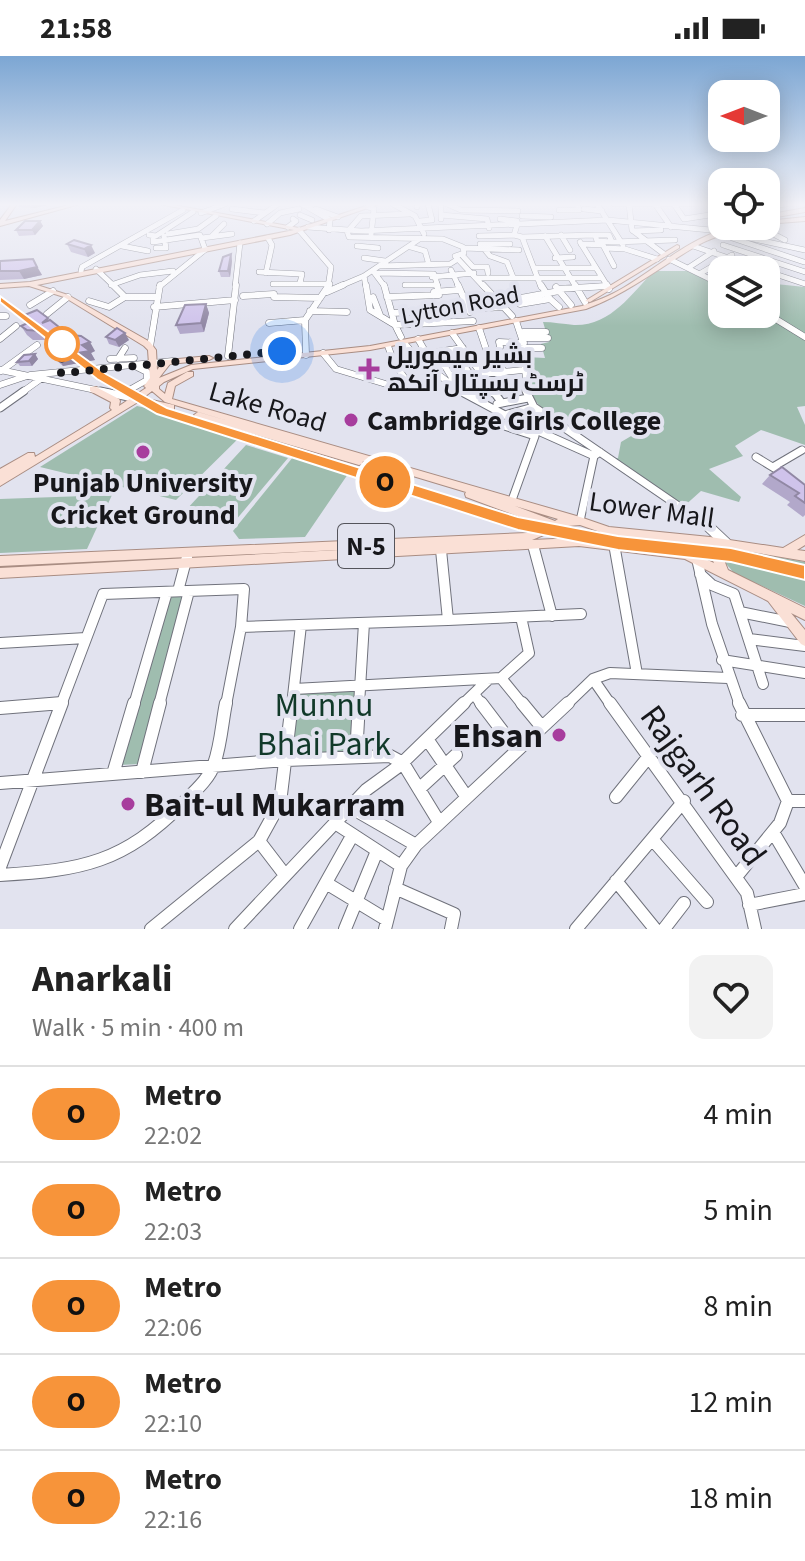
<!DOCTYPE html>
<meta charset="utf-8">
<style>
body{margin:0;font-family:"Source Sans 3",Cairo,sans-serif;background:#f2f2f2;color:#222;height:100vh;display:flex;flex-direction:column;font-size:30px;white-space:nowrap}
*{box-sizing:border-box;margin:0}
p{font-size:26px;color:#767676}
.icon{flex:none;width:44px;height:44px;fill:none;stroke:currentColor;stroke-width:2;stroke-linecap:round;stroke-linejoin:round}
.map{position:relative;height:873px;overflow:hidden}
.panel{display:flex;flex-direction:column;background:#fff;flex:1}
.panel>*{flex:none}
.badge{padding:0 16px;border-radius:26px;font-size:28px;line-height:52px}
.needle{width:52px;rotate:270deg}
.fabs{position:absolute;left:708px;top:24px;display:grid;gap:16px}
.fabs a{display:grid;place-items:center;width:72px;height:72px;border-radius:16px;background:#fff;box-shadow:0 4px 20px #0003;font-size:40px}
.you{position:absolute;width:40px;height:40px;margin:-20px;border:6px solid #fff;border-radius:50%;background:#1a73e8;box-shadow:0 0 0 12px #1a73e833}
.map>.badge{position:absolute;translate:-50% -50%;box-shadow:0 0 0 4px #fff}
.round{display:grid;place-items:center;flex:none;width:84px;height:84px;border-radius:16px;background:#f2f2f2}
.headline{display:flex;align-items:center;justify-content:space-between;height:136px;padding:0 32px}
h1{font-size:38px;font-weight:700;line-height:60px}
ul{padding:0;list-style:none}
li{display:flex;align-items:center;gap:24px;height:96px;padding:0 32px;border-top:2px solid #e0e0e0}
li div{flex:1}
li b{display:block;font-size:30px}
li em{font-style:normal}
li .badge{min-width:88px;font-weight:700;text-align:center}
.status{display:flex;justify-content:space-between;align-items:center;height:56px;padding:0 40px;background:#fff;direction:ltr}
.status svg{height:22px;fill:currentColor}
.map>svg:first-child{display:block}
.green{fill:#9fbdaf}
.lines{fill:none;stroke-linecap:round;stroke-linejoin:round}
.minor-far4-casing{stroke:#70727c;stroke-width:6}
.minor-far3-casing{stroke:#70727c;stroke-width:7}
.minor-far2-casing{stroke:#70727c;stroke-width:9}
.minor-far1-casing{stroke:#70727c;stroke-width:12}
.minor-casing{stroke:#70727c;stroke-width:14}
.major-casing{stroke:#a98d83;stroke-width:2}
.minor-far4{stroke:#fff;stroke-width:5}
.minor-far3{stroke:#fff;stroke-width:6}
.minor-far2{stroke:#fff;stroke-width:7}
.minor-far1{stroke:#fff;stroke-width:10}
.minor{stroke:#fff;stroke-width:12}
.major{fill:#fae0d6;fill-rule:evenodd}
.rail-casing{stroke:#7f8088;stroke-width:4}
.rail{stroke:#e2e3ef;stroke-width:2;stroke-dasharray:3;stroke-linecap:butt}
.wall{fill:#b2a8ca}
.shaded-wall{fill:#9188a4}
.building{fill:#cfc3eb;stroke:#9188a4;stroke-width:2}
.line{fill:#f7943a;stroke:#fff;stroke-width:2}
.walk{stroke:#17171b;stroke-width:8;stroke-dasharray:0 14.4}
.stop-dot{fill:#fff;stroke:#f7943a;stroke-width:4}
.poi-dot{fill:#a73d9d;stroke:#e2e3ef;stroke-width:3}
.labels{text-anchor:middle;stroke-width:8;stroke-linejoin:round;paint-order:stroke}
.far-street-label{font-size:24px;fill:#17171b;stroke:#e2e3ef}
.far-poi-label{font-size:24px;font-weight:bold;fill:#17171b;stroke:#e2e3ef;text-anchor:start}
.shield{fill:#e2e3ef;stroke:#54545b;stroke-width:2}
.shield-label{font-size:26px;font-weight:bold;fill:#17171b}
.street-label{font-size:28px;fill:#17171b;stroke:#e2e3ef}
.poi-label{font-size:28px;font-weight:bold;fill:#17171b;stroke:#e2e3ef;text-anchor:start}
.near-park-label{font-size:34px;fill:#113929;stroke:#e2e3ef}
.near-poi-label{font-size:34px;font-weight:bold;fill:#17171b;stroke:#e2e3ef;text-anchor:end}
.near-street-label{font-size:34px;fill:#17171b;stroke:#e2e3ef}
</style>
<div class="status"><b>21:58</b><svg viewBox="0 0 49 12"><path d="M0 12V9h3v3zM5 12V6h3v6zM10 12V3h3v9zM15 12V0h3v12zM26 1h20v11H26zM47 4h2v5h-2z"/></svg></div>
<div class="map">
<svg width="805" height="873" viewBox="0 0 805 873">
<rect width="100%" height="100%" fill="#e2e3ef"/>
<path class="green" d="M654,215h36l32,11v32h44v-31l39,4v119l-8,1 8,18v20l-44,-15 -26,16 8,10 -34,13 32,28 -2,5 -38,-11 -19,17 -71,-49 7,-1 3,-16 17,-10 -50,-23 -30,15c-27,-24 -31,-32 -33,-67l20,1 -4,-14 8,-2 -6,-20c10,0 20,2 31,3 37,1 57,-31 80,-54z
M137,350l110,24 -71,70 -136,-33z
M246,389l42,13 -58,69 -44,-17z
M293,401l55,17 -43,63 -66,2 -6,-8z
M112,439l-25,54 -87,4v-54z
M734,493l71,13v44l-71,-33 -13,-15 5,-8z
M186,538l-47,170 -19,1 51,-170z
M360,630l-4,70 -70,4 8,-71z"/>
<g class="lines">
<g class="minor-far4-casing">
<path id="minor-far4" d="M302,148l28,16 -1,10
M393,148l22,12 9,18
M441,148v15
M447,148l14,6 57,1
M597,148l26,41
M614,148h78
M629,148l3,26 32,24
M655,148l16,23
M674,148l10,15 38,-6
M368,151l6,2 -3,26
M417,151l1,-3
M766,151l20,-3
M232,153l33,4
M316,153l22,8
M584,153l18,2
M559,154h20l-2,-6
M201,157l24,-9
M300,159l12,5
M441,159l46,4 2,9
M522,160l29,1
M500,163l17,2
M254,165l24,-17
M420,165l12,-1 -4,-16
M267,168l13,-11 19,-4
M517,169l-3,10 8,2 73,-2
M758,170l27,14
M288,171l8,-6 -3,-2
M308,171l53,4 247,-11 102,10
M299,174l32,37 -3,20
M347,175l2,6 94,2 20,8 1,6 -9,3 29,31
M348,175l13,-15 48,-2
M633,175l28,-1
M721,176l84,18
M168,178l30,-5 18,-13
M149,179l7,1 37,-24
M561,179l9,15
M595,179h14l3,7 -15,-1z
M212,180l12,-12
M479,180l36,-1
M545,180l31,51
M522,181l19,50
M153,182v4l47,-7 5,14
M202,182l30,-4
M732,182l72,24
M580,186l28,45
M612,186l63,-2
M480,188h30
M581,188l22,1 11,21
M723,189l82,27
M122,190l26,5
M357,190l21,2
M693,190l71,24
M411,191l14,4 4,14
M156,192h10l-2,-12
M464,192l55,2
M605,192l20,1 32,10
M485,194l5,6 17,6 6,15
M462,199l11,12h14l1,6
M364,202l21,3
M555,202l18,-1
M669,203l53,26
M380,210l70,-2 8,-5
M535,212h60
M688,212l26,-17
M96,213l19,18
M451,214l8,17
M81,215l1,-4 101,-57
M373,215l12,16
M766,215l39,13
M259,216l43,2 -2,9
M266,217l6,-28 -4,-7
M375,217l59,1 4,13
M701,217l31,-18
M364,220l2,11
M432,221l42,-4
M476,222h126
M273,228h57
M111,229l29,-10 33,-4
M405,229h30
M159,231l47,-38
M235,231l5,-44
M338,231l26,-11 54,-36
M590,231l17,-1"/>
</g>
<g class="minor-far3-casing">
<path id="minor-far3" d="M113,229l12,12h30
M366,229l4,25 25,15 6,12
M384,229l11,40 78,-4
M458,229l12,27
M483,229l29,31
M575,229l10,17
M607,229l2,4
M556,231l15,18
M557,233l50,-3
M327,236l16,-7
M434,236l25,-2
M243,240l31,-2
M274,241l46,1
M373,241l7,18
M387,241l52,-2 -2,-10
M550,243l9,8
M89,245l20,6 16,-10
M499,246l60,-11
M520,248l30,-5 -9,-14
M30,249l23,-14
M154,251l81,-7
M310,255l37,1
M393,257l111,-6
M766,257l39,24
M47,258l21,-17
M0,260h6
M516,265l7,21 4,51
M269,267l36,-3
M479,272l7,21 17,21 -10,23
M523,276h23
M452,277l43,60
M524,282h24
M0,283l16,-13
M418,283l14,24
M404,287l16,18 43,32
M150,291l10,-62
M500,291l-1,-5 25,1
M526,292h16
M323,297l13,16 73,22 3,-3 -18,-25 -6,-17
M306,299l-1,-35 24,-35
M228,300l8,-71
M110,303l24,-1
M118,303l7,-11
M464,310l7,9 52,-5
M425,312l42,-7
M0,314l110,23
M1,315l36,-26
M0,329l30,-10 143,-14
M450,329l4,-4 -18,-29 27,-4
M456,332l31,-7
M21,337l21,-15
M124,337l23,-13v-8l-10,-5
M493,337l21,-5 -12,-15"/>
</g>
<g class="minor-far2-casing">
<path id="minor-far2" d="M100,335l33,7
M460,335l58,31 76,34 6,-4
M493,335l9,12
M526,335l8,16 178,122
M493,337l8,-2
M121,339l7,-4
M476,342l18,-7
M497,348l31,-6
M0,352l24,-17
M508,358l26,-7
M498,368l37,12 -23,64
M756,401l28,17
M773,411l29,-17
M580,465l14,-65"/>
</g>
<g class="minor-far1-casing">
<path id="minor-far1" d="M709,471l17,16
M614,488l23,130
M533,489l19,71
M697,503l15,65 28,81
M700,518l12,11 22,9 29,90
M178,535l9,-34
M740,556l50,10
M448,564l133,-6
M241,571l207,-7 -7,-70
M749,583l56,7
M0,587l86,-5
M722,604l83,13
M501,622l22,27
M593,623l18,26
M294,633l207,-11 28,-25 -8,-36
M474,638l8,11
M41,649l21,-2
M61,649l42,-111 141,-5 -3,38 -15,78
M134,649l33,-113
M159,649l30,-114
M292,649l9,-80
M359,649l5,-82
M462,649l27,-26
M566,649l27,-26 17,-6 118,5"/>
</g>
<g class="minor-casing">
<path id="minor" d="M481,647l35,46
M522,647l19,23
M610,647l137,190 8,36
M739,647l49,98
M0,652l62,-5
M742,659h63
M427,683l39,57
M356,700l3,-53
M142,716l18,-69
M113,718l21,-71
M0,727l286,-23 104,-4 13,7 36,59
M419,733l37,-34
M616,741l34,-42
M350,751l66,38
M335,767l66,43
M773,776l32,54
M652,783l55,63
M259,785l26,34
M0,811l62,-164
M0,819c83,-5 123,-12 184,-73 10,-10 26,-24 30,-38 7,-19 8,-42 12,-61
M736,821l44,-54 8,-22h17
M616,825l39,48
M326,827l61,37
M395,832l59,26 -3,15
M749,849l56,-11
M151,873l108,-88 21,-38 12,-100
M235,873l131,-139 33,-24 65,-63
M300,873l52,-93
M345,873l32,-78
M385,873l16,-63 15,-21 152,-142
M576,873l108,-128
M664,873l20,-26"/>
</g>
<g class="major-casing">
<path id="major" d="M12,148h5l-12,17 68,-17h7l-80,22v-6z
M159,148h9l131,24 73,-24h7l-89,31 -253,50 31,10 82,47 6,8 1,20 8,-10h3l41,-4 4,2 -4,2 -39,4 -11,14 32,-13 179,-19 212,-40c14,-5 28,-10 41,-18 36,-21 80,-62 124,-62 -15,7 -32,10 -47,18 -39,22 -71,49 -114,65l-216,41 -177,19 -29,13 -5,4v3l6,5 3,-11 19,-11h6v4l-18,10 -3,13 408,118 29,10 101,10 73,11 22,-13v10l-8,5 8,1v10l-77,-13 -6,7 6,15 77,38v12l-14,-7 14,17v16l-4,-2 -33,-43 -83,-42 -106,-13 -579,32v-10l358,-19 -358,17v-10l527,-23 17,-7 -78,-29 -1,-3 1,-2 -103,-31 -1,3 -3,1 -164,-48 -1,-2 4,-3 37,11 -70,-21 -13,-11 -9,7 31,7v4l-3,1 -33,-8 -138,84v-9l3,-1 -3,1v-8l28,-16h6l1,4 77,-47 -2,-2 1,-6 -21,-11v-4h6l23,12 1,2 -1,5 27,-18 -2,-2 6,-8 -2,-28 -4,-4 -80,-49 -35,-11 -29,2v-4l30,-2 264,-52zM515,450l43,13 -3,2zM580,469l29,10 107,11 -6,8 4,9 -28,-13 -87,-10 -1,-3 -30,-11zM555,474l21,8 -44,2z
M805,152v4l-39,7v-4z
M805,161v4l-39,3 1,-3z
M677,189l2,1v2l-89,54 -5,-1z"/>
</g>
<use href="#minor-far4" class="minor-far4"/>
<use href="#minor-far3" class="minor-far3"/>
<use href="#minor-far2" class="minor-far2"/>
<use href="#minor-far1" class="minor-far1"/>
<use href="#minor" class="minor"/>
<use href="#major" class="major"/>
<g class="rail-casing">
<path id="rail" d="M329,409c78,22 155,53 235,69 80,16 162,16 241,39"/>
</g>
<use href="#rail" class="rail"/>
</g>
<path class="wall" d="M17,148h35l-18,4 -15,-1z
M40,165l3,5 -8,9 -16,1 -3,-6z
M74,184l21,13 -7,4 -17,-5 -4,-8z
M231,198l1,7 -2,16h-9l-2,-6z
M33,203l9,16 -18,4 -24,1v-19z
M206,248l3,9 -5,19 -24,2 -4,-9z
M22,260l27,4 20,15 26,16 -4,2 4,7 -32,6 -8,-7 -6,-9 6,-3 -2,-2 -6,-5h-14l-6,-5 -6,-9 5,-2z
M106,281l23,3 -10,7 -10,-3z
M35,298l3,5 -6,7h-12l-3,-4z
M770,419l35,10v30l-2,2 -16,-12 3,-3 -28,-18z"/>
<path class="shaded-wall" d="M31,148h21l-18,4z
M40,165l3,5 -8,9 -3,-5z
M91,189l4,8 -7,4 -4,-8z
M231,198l1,7 -2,16 -2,-6z
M37,211l5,8 -18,4 -5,-8z
M206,248l3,9 -5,19 -3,-9z
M125,277l4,7 -10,7 -4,-7z
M90,286l5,9 -4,2 4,7 -32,6 -5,-10z
M35,298l3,5 -6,7 -3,-5z"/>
<path class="building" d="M25,165h15l-8,9h-16z
M74,184l17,5 -7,4 -17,-5z
M231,198l-3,17h-9l4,-14z
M33,203l4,8 -18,4h-19v-10z
M206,248l-5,19 -25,2 9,-20z
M37,254l11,8 -6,5 8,-3 19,15 12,1 9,6 -8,3 8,6 -32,5 -9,-6 8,-3 -5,-4 3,-2 -14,-10 -14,-1 -6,-4 9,-4 -8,-6z
M117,272l8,5 -10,7 -9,-3z
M35,298l-6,7 -12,1 7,-7z
M782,411l23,18v18l-10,-7 4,-3 -29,-18z"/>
<linearGradient id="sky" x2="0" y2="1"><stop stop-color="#7ca6d3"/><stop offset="0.55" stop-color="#f2f2f8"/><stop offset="1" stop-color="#f2f2f8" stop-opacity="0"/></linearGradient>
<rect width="805" height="270" fill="url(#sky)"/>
<path class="line" d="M0,240l106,78 61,34 351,109 100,19 113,12 74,17v15l-74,-18 -113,-12 -100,-20 -361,-116 -60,-35 -97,-77z"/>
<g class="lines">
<path class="walk" d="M62,288l-1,29h4l217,-22"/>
</g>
<circle class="stop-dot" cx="62" cy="288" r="16"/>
<g class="poi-dot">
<path d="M365 301h8v8h8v8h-8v8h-8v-8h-8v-8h8z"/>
<circle cx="351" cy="364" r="8"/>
<circle cx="143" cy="396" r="8"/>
<circle cx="559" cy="679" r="8"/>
<circle cx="128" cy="748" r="8"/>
</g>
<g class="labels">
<g class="far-street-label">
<text transform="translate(460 249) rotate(-11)" y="8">Lytton Road</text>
</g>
<g class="far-poi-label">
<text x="387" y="307">بشیر میموریل<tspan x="387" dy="28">ٹرسٹ ہسپتال آنکھ</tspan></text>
</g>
<rect class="shield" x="338" y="468" width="56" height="44" rx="6"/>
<g class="shield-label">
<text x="366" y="499">N-5</text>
</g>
<g class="street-label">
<text transform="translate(268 350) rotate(16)" y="10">Lake Road</text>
<text transform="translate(652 453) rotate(8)" y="10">Lower Mall</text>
</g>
<g class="poi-label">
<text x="367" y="374">Cambridge Girls College</text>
<text x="143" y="436" text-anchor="middle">Punjab University<tspan x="143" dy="32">Cricket Ground</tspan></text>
</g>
<g class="near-park-label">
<text x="324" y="660">Munnu<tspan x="324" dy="39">Bhai Park</tspan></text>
</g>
<g class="near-poi-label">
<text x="543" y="691">Ehsan</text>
<text x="144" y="760" text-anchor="start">Bait-ul Mukarram</text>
</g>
<g class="near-street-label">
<text transform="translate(704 729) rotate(54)" y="12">Rajgarh Road</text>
</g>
</g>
</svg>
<div class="fabs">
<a><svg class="needle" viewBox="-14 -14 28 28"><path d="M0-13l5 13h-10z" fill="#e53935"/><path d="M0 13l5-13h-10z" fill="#767676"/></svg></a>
<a><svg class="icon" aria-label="locate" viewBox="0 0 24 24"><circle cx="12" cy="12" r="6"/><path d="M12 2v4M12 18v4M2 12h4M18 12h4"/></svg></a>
<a><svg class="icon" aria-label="layers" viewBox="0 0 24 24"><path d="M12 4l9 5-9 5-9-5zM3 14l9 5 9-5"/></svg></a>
</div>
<div class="you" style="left:282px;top:295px"></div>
<b class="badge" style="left:385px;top:426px;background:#f7943a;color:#111">O</b>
</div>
<section class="panel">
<div class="headline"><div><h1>Anarkali</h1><p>Walk · 5 min · 400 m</p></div><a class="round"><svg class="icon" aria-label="heart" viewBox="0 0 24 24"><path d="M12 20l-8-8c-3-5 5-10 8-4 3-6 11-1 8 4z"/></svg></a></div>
<ul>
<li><span class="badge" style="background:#f7943a;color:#111">O</span><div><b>Metro</b><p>22:02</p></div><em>4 min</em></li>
<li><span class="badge" style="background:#f7943a;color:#111">O</span><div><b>Metro</b><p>22:03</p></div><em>5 min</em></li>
<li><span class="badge" style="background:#f7943a;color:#111">O</span><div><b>Metro</b><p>22:06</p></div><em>8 min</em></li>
<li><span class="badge" style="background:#f7943a;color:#111">O</span><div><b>Metro</b><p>22:10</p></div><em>12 min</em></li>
<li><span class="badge" style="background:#f7943a;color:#111">O</span><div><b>Metro</b><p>22:16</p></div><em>18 min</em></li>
</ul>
</section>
